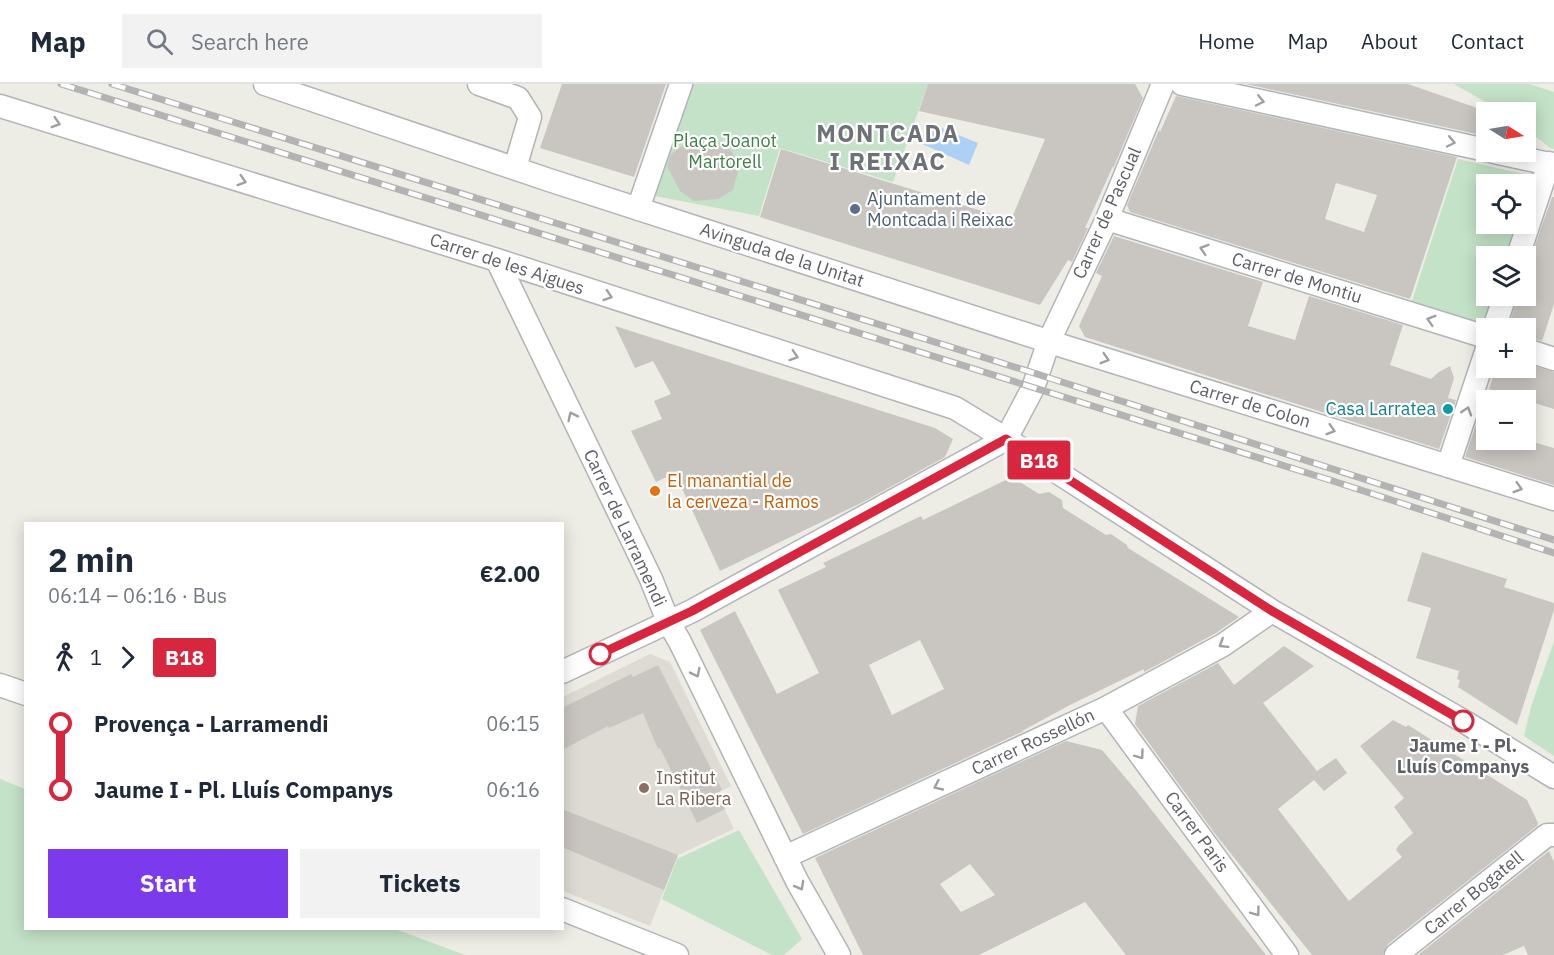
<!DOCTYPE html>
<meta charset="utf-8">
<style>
body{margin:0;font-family:"IBM Plex Sans",sans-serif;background:#f2f2f3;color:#1f2937;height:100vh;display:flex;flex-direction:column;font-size:22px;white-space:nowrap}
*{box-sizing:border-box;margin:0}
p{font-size:20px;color:#747a83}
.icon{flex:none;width:33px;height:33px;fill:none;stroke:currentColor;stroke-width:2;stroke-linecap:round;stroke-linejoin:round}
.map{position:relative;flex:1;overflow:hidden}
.side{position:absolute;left:24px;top:438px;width:540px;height:408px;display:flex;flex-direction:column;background:#fff;border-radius:0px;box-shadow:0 3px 15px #0003}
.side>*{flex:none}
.badge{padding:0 12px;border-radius:4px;font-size:21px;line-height:39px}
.needle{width:39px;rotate:101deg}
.buttons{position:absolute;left:1476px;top:18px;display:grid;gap:12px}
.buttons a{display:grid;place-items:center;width:60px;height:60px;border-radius:0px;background:#fff;box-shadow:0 3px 15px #0003;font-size:30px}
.map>.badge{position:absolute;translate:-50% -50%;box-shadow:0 0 0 3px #fff}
.legs{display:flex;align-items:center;gap:9px;height:66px;padding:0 24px;font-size:20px}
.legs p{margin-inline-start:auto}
.headline{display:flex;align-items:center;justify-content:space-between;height:102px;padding:0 24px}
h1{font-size:33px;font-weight:700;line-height:45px}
.primary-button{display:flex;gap:12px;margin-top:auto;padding:12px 24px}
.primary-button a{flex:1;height:69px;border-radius:0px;background:#7c3aed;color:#fff;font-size:24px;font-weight:700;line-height:69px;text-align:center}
.primary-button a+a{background:#f2f2f3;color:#1f2937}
ul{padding:0 24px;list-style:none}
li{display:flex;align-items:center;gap:21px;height:66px;font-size:22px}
li i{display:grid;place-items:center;width:9px;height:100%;margin:0 8px;background:currentColor}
li i::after{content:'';width:15px;height:15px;margin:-8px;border:4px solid;border-radius:50%;background:#fff}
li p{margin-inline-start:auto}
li:first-child i{background:linear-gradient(#0000 50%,currentColor 0)}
li:last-child i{background:linear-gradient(currentColor 50%,#0000 0)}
header{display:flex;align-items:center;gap:36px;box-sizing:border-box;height:84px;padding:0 30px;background:#fff;border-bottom:2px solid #e0e1e3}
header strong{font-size:28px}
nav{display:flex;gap:33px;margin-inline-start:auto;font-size:21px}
.search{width:420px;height:54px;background:#f2f2f3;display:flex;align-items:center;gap:15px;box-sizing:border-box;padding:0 21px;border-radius:0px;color:#747a83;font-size:22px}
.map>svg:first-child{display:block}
.education{fill:#dddbd3}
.green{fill:#c4e2c7}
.water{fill:#add1f5}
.building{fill:#c9c6c2;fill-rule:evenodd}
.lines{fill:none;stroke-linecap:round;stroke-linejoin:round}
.street-casing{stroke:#b2b4b8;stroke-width:25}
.street{stroke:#fff;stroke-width:22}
.rail-casing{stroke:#b3b3b4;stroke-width:7}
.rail{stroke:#fff;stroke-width:4.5;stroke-dasharray:14;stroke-linecap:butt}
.oneway{stroke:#9e9fa2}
.line-1-casing{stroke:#fff;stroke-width:14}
.line-1{stroke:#d7263d;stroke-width:9}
.service-dot{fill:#5c6f8a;stroke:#fff;stroke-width:2}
.culture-dot{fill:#0f9aa8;stroke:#fff;stroke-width:2}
.food-dot{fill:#e8710a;stroke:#fff;stroke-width:2}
.stop-1-dot{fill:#fff;stroke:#d7263d;stroke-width:3}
.education-dot{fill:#8d6e63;stroke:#fff;stroke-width:2}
.labels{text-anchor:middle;stroke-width:4.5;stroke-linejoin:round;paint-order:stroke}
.park-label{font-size:18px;fill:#3f8147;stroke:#fff}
.service-label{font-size:18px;fill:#4e5e75;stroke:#fff;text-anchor:start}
.street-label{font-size:18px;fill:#5d5f64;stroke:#fff}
.culture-label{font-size:18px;fill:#0d838f;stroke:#fff;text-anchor:end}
.food-label{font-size:18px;fill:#c56008;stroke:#fff;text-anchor:start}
.stop-label{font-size:18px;font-weight:bold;fill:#5d5f64;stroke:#fff}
.education-label{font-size:18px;fill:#785e54;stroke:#fff;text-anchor:start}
.district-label{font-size:24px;font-weight:bold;letter-spacing:1.5px;fill:#6e7176;stroke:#fff}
</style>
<header>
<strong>Map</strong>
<div class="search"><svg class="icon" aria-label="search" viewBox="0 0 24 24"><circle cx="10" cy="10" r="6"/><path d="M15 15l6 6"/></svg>Search here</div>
<nav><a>Home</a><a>Map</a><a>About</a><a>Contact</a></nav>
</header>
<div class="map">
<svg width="1554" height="871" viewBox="0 0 1554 871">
<rect width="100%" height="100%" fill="#edece5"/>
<path class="education" d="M650,570l20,8 61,124 -14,7 17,36 -56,26 -28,71 -87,-35v-194z"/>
<path class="green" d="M693,0h235l-35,98 -113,-34 -21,68 -104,-20z
M1454,0h75l25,8v57l-4,-1 -24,-19v-17h-23z
M1458,75l75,17 -7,22v-14h-40v40h31l-10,32h-21v40h8l-10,31 -73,-23z
M1554,557v115l-30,-20 7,-29z
M0,695l25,10 1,139 369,1 70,26h-465z
M739,746l63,109 -18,16h-12l-110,-56 15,-40z"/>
<path class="water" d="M929,39l49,20 -9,22 -49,-22z"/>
<path class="building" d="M562,0h104l-32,93 -94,-29z
M928,0h207l8,14 -30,71v-3l-28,62h3l-16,34 -4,-2 -28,45 -280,-88 21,-68 230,71 34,-81 -126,-28z
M1246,0h162l72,25 6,5v22z
M1176,12l281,61 -47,142 -280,-87 -3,-7 32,-75 1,2zM1336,99l41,12 -13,37 -39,-13z
M705,54l23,9 12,17 -7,26 -15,9 -24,2 -14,-10 -13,-25 4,-12 17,-12z
M1552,113h2v107l-12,37 -16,-4v-9h-18l10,-32h8v-24z
M1114,152l149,46 -15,44 47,14 14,-44 94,29 -13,40 41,14 8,-7 11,-6 4,12 -6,20 8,2 -17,49 -354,-112 -6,-11 23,-50 -6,-3z
M615,242l320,102 18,11 -8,18 -84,46 -141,68 -45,-98 -19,9 -25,-51 31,-12 -8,-18 17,-7 -18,-33 -18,7z
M1526,280l28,8v37l-65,-20 7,-21h30z
M1476,340l10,3v13h40l28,8v37l-89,-28z
M1012,393l27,17 10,-2 13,8 1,8 43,27 5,-1 16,11 1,3 111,69 -23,16 -72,39v-3l-74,36 -48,26h2l-221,103 -103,-204 35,-19 42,83 42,-21 -41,-83 48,-23 -3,-4 98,-47 2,4zM920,556l24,49 -52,26 -23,-50z
M1422,468l85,27 -3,8 50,16v7l-37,115 -59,-38 2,-7 -3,-1 2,-8 -43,-13 15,-50 -24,-7z
M1284,562l30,20 -51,37 54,68 19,-13 11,15 -23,18 -10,-11 -36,29 71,92 53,-44 -6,-7 2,-4 15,-13 -19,-26 10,-9 -44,-52 33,-26 13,7 2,-2 119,75 11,23 -1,3 -149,118 -5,11h-71l-96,-120 -81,-111 3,-18 80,-43 16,22z
M658,581l64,125 -5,3 8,16 -28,14 -37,-75 -2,1 -15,-36 -34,15 -1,-2 -46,24v-42l69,-34 2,3z
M1066,657l36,9 33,39 131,166h-140l-41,-53 -106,53h-116l-48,-97zM970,780l25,31 -34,17 -21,-28z
M562,725l116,46 -14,35 -102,-43z
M1549,767l5,11v93h-26l-4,-9 -21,9h-85z"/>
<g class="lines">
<g class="street-casing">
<path id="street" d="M265,0l284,96 520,168 485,151
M479,0l39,14 12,19 -15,51
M1182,0l304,66
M0,22l497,154 458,148 51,31 266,172 193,111 89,55
M1494,68l60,13
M638,125l43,-125
M1107,135l379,118
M1518,172l31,-93
M497,176l154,319 17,42 12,21 117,239 42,74
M1494,244l11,-32
M1526,266l28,9
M1006,355l27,-51 16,-47 58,-122 56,-135
M1448,382l38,-114
M562,588l130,-61 314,-172
M0,601l26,9
M1106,624l181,247
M785,773l321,-149 117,-63 49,-34
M562,825l115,46
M1396,871l151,-120h7"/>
</g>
<use href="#street" class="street"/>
<g class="rail-casing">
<path id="rail" d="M61,0l1272,397 221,72
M112,0l925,290 517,166"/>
</g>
<use href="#rail" class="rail"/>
</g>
<defs><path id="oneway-chevron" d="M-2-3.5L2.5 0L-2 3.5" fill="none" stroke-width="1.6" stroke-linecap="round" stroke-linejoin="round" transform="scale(1.5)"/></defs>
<g class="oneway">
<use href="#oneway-chevron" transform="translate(1260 17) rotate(12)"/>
<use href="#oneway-chevron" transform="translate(56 39) rotate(17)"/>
<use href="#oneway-chevron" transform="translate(1451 58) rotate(12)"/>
<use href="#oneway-chevron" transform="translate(242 97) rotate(17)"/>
<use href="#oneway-chevron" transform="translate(1204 165) rotate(-163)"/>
<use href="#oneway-chevron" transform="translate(608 212) rotate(18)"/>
<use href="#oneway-chevron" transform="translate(1431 236) rotate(-163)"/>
<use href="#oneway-chevron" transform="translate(794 272) rotate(18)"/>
<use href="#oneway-chevron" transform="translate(1105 275) rotate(17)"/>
<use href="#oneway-chevron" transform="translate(1467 327) rotate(-72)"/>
<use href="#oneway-chevron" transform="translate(572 332) rotate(-116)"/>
<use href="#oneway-chevron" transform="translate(1331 346) rotate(17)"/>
<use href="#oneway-chevron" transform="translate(1518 404) rotate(17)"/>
<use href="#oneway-chevron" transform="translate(1223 560) rotate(148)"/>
<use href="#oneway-chevron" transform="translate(696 589) rotate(64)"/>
<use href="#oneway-chevron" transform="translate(1140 671) rotate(54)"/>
<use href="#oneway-chevron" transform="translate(938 702) rotate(155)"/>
<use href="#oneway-chevron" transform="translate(800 802) rotate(61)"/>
<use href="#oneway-chevron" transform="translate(1256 828) rotate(54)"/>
</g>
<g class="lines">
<g class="line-1-casing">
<path id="line-1" d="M600,570l92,-43 314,-172 266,172 191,110"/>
</g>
<use href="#line-1" class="line-1"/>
</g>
<circle class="service-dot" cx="855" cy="125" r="6"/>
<circle class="culture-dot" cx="1448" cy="325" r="6"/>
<circle class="food-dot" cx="655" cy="407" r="6"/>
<g class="stop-1-dot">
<circle cx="600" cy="570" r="10"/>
<circle cx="1463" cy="637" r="10"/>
</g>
<circle class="education-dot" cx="644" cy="704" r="6"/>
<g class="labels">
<g class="park-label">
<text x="725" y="63">Plaça Joanot<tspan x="725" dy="21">Martorell</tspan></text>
</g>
<g class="service-label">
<text x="867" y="121">Ajuntament de<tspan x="867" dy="21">Montcada i Reixac</tspan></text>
</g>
<g class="street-label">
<text transform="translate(1107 129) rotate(-66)" y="6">Carrer de Pascual</text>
<text transform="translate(782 171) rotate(18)" y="6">Avinguda de la Unitat</text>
<text transform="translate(507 180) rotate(18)" y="6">Carrer de les Aigues</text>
<text transform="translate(1297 194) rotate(17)" y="6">Carrer de Montiu</text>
<text transform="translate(1250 320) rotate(17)" y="6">Carrer de Colon</text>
<text transform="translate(625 444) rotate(65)" y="6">Carrer de Larramendi</text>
<text transform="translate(1033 658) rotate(-25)" y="6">Carrer Rossellón</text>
<text transform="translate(1197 748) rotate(54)" y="6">Carrer Paris</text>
<text transform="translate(1474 809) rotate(-39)" y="6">Carrer Bogatell</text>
</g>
<g class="culture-label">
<text x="1436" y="331">Casa Larratea</text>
</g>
<g class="food-label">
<text x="667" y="403">El manantial de<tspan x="667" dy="21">la cerveza - Ramos</tspan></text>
</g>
<g class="stop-label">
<text x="1463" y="668">Jaume I - Pl.<tspan x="1463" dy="21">Lluís Companys</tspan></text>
</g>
<g class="education-label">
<text x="656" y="700">Institut<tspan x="656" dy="21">La Ribera</tspan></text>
</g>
<g class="district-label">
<text x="888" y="58">MONTCADA<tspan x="888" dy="28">I REIXAC</tspan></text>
</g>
</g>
</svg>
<div class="buttons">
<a><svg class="needle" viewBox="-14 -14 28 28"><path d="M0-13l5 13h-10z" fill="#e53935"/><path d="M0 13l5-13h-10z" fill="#747a83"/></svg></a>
<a><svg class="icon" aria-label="locate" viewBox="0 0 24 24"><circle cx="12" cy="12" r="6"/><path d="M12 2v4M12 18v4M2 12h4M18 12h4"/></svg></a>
<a><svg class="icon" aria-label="layers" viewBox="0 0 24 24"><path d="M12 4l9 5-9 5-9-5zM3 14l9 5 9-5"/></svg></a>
<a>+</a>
<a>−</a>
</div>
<b class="badge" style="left:1039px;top:376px;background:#d7263d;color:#fff">B18</b>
<section class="side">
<div class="headline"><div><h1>2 min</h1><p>06:14 – 06:16 · Bus</p></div><b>€2.00</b></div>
<div class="legs"><svg class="icon" aria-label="walk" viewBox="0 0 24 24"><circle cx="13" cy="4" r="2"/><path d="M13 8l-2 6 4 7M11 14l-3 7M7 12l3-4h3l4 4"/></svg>1<svg class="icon" aria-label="forward" viewBox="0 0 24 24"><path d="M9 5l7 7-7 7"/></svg><b class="badge" style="background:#d7263d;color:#fff">B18</b></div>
<ul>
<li><i style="color:#d7263d"></i><b>Provença - Larramendi</b><p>06:15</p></li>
<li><i style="color:#d7263d"></i><b>Jaume I - Pl. Lluís Companys</b><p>06:16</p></li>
</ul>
<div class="primary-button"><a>Start</a><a>Tickets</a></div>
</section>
</div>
